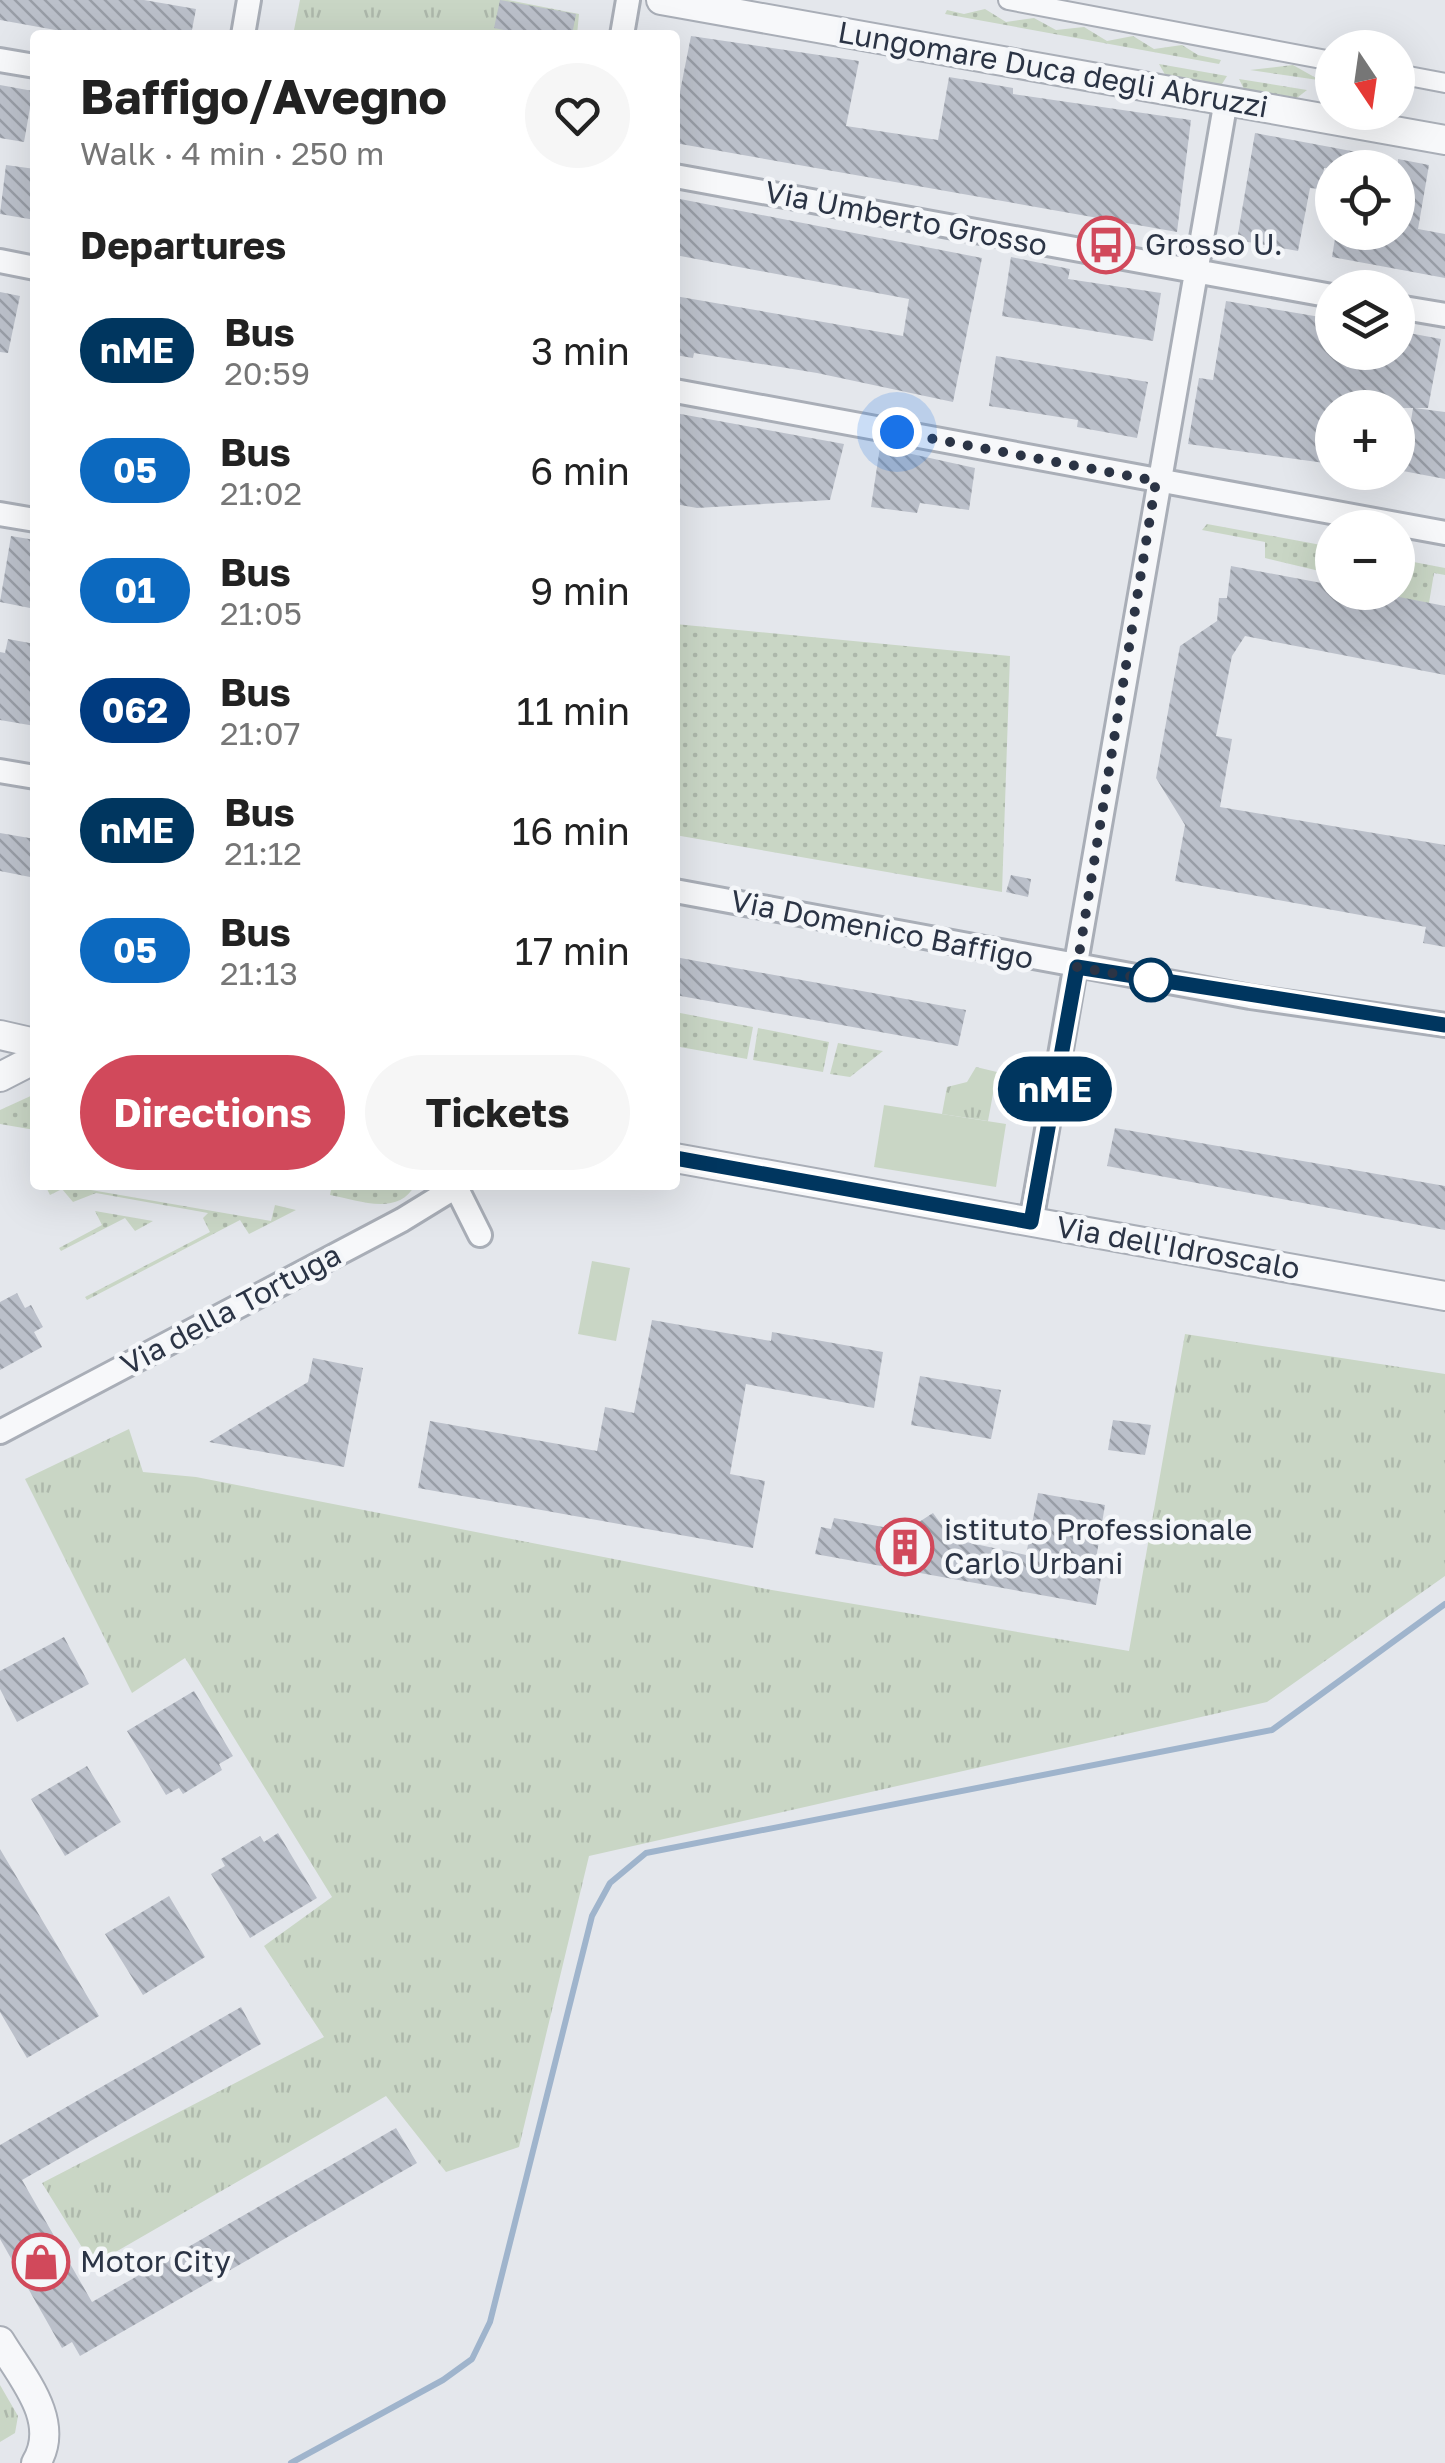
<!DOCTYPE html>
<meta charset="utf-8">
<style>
body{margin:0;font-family:"Golos Text",sans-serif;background:#f6f6f6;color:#222;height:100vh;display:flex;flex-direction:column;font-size:38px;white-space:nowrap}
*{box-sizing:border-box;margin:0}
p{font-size:32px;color:#767676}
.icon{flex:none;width:55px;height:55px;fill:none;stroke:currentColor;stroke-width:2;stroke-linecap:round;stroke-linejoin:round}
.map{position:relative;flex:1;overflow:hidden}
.details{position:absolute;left:30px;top:30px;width:650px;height:1160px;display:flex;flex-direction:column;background:#fff;border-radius:10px;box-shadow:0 10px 40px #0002}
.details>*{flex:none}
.badge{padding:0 20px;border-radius:32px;font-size:35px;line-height:65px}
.needle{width:65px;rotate:167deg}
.fabs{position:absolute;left:1315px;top:30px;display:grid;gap:20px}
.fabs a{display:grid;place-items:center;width:100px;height:100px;border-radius:50%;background:#fff;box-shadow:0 10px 40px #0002;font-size:50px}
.you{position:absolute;width:50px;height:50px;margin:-25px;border:8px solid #fff;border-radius:50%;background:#1a73e8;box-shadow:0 0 0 15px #1a73e833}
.map>.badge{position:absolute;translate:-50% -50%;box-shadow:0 0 0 5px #fff}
h2{padding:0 50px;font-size:38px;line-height:90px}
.round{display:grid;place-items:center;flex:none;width:105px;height:105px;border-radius:52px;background:#f6f6f6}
.head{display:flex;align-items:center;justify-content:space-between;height:170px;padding:0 50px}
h1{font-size:48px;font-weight:700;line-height:75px}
.action{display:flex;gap:20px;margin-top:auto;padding:20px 50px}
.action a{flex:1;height:115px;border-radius:60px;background:#d1495b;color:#fff;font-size:40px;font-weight:700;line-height:115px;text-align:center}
.action a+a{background:#f6f6f6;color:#222}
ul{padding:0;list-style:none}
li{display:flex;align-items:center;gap:30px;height:120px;padding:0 50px}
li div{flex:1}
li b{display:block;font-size:38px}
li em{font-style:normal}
li .badge{min-width:110px;font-weight:700;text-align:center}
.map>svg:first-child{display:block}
.grass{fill:url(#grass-dots)}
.park{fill:url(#park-tufts)}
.pitch{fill:#c9d6c5}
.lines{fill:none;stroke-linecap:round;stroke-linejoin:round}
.stream{stroke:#9fb4cc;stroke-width:6}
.building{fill:url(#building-back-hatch)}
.pedestrian-casing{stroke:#a9aeb7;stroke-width:22}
.minor-casing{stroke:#a9aeb7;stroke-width:28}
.tertiary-casing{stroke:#a9aeb7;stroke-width:32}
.pedestrian{stroke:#f7f8fa;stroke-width:18}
.minor{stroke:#f7f8fa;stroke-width:22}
.tertiary{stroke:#f7f8fa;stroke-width:28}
.line-casing{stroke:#fff;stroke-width:22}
.line{stroke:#00365f;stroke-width:15}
.walk{stroke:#2b3445;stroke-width:10;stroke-dasharray:0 18}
.stop-dot{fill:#fff;stroke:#00365f;stroke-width:5}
.labels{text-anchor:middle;stroke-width:9;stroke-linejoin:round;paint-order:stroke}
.street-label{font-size:30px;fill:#2b3445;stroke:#f4f6f9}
.poi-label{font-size:30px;fill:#2b3445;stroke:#f4f6f9;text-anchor:start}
</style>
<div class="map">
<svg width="1445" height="2463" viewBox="0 0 1445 2463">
<defs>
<pattern id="grass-dots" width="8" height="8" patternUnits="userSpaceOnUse" patternTransform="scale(2.5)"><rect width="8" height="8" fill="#c9d6c5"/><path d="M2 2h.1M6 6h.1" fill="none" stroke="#adb8ab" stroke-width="1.8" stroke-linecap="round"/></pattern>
<pattern id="park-tufts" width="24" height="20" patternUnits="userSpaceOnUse" patternTransform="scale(2.5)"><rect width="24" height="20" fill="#c9d6c5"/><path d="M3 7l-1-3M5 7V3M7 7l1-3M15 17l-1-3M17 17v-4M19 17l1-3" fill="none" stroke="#adb8ab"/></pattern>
<pattern id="building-back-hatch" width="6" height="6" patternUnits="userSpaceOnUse" patternTransform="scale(2.5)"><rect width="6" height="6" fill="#bbc0ca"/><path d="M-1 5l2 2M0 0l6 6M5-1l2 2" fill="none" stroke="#989da6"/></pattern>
</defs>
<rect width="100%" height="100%" fill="#e4e7ec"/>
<path class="grass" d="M985,9l21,13 28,-4 22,12 28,-3 23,14 26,-5 21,13 28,-4 16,10 23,5 -2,4 -274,-50 2,-4 17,4z
M1159,64l68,12 -5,8 -51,1z
M1293,65l23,13 16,-4v8l-82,-12z
M1239,79l68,11 -19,15 -44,-16z
M1207,524l125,23v27l-67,-16v-16l-63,-12z
M1398,559l47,9v7l-11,-2 -5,30 -55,-10 24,-1z
M675,624l335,32 -8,236 -327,-57z
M675,1012l78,15 -6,32 -67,-12 -5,-9z
M758,1028l71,14 -6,30 -70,-12z
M838,1043l45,8 -33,26 -20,-3z
M35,1094v36l-35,-6v-14z
M45,1185h17l209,36 4,-16 21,5 -47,24 -9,-14 -153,80 -2,-3 125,-65 -7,-14 5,-5 -112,-20 -23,9 -11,-13 -12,6z
M332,1185h83c-17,32 -57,15 -85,10z
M95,1211l58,10 -18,10 -10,-13 -64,33 -2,-3 43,-23z"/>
<path class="park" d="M300,0h208l71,14 -2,21h-284z
M976,1067l21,5 -9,49 -46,-7 5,-27 20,-5z
M1185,1334l260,40v202l-178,126 -678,154 -70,291 -73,25 -60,-76 -293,169 -51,-82 282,-146 -60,-91 68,-49 -147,-239 -53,35 -107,-214 104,-50 14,43 53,5 570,112 363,62z
M0,2385l18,31 -3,17 -15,9z"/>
<path class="pitch" d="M884,1105l122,19 -10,63 -122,-20z
M592,1261l38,7 -14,73 -38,-7z"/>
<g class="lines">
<path class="stream" d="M291,2463l152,-83 29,-21 18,-37 102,-406 18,-33 36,-30 626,-123 173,-126"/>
</g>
<path class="building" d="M0,0h144l52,9 -5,26h-108l-83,-15z
M500,0l76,14 -4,21h-43l-35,-7z
M691,36l168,25 -13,65 92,14 11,-63 64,11v6l178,26 -14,112 -502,-89v-26z
M0,85l33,6 -9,51 -24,-4z
M1255,133l139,26 -1,9h-69l-4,21 -10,-1 -12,63 -61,-11z
M1398,159l31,6 -11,64 27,5v44l-113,-21 4,-25h62z
M6,165l29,4v51l-35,-6z
M675,198l307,60 -29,144 -136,-29 -123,-20 -1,5 -18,-3v-59l228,40 6,-37 -234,-44z
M1011,257l59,12 -2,10 93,14 -8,48 -151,-25z
M0,292l20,4 -12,57 -8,-1z
M1226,301l106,18v33h66v-21l43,8 -13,69h-14l31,4v67l-42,-8 10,-63h-81v56l-144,-20 11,-66 14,2z
M996,356l152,26 -11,56 -60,-11 1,-7 -89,-14z
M675,413l169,31 -14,56 -133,8 -22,-4z
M880,447l95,21 -6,42 -49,-7 -3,10 -46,-6z
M11,536l24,4v69l-35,-7z
M1231,566l101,19v7h42l71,14v69l-200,-39 -13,20 -16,80 16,3 -12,68 225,38v102l-22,-4 3,-16 -251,-46 10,-56 -29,-47 24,-132 37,-25 2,-23h8z
M8,639l27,5v82l-35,-6v-68l5,1z
M0,833l35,6v39l-35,-7z
M1011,875l20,4 -3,18 -22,-5z
M675,957l291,53 -8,36 -283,-51z
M1115,1128l330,58v44l-338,-64z
M17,1293l8,15 6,-3 12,22 -9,5 8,15 -42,23v-68z
M652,1320l119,21 1,-9 111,20 -9,56 -128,-24 -16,90 35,7 -12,67 -335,-60 12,-67 167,30 8,-44 29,6z
M313,1358l50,10 -19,99 -135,-25 99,-60z
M920,1376l81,14 -10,49 -80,-14z
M1113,1420l38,5 -6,30 -37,-5z
M1038,1493l67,12 -10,60 8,1 -7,39 -281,-51 6,-27 10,2 3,-11 71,13 28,-18 19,26 74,16z
M64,1637l25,47 -72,38 -17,-33v-18z
M194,1691l39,65 -14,8 3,6 -39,24 -4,-6 -13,7 -39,-64z
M87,1766l34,56 -56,34 -34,-57z
M278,1833l39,65 -67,40 -39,-64 14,-8 -4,-7 39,-23 4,6z
M0,1849l99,167 -72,42 -27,-46z
M169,1896l36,61 -62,38 -38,-61z
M241,2007l20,37 -239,136 70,122 304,-174 21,35 -337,193 -8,-14 -10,6 -62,-109v-94z"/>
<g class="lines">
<g class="pedestrian-casing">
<path id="pedestrian" d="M1008,0l324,61
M1398,74l47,9"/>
</g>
<g class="minor-casing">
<path id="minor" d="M243,35l6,-35
M622,35l6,-35
M0,60l35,6
M675,176l657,120
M0,261l35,7
M1398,307l47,8
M675,391l770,142
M0,514l35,6
M0,771l35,6
M675,891l575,106 195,28
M457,1189l23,46
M1031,1222l195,-1122
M0,1432l402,-212 57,-35"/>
</g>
<g class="tertiary-casing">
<path id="tertiary" d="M661,0l784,140
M0,1035l35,8
M0,1077l35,-18
M675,1158l770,138
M0,2341c21,35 62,80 36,122"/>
</g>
<use href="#pedestrian" class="pedestrian"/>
<use href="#minor" class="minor"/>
<use href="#tertiary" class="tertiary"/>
</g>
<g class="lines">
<g class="line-casing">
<path id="line" d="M675,1158l356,64 46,-255 368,58"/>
</g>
<use href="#line" class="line"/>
<path class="walk" d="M897,432l259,49 -79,486 74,13"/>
</g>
<defs>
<g id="bus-ring" transform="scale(2.875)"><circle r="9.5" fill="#f4f6f9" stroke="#d1495b" stroke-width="1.5"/><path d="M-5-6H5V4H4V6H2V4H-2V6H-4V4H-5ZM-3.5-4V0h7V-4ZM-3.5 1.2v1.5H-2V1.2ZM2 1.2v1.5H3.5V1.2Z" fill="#d1495b"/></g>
<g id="building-ring" transform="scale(2.875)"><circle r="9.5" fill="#f4f6f9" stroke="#d1495b" stroke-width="1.5"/><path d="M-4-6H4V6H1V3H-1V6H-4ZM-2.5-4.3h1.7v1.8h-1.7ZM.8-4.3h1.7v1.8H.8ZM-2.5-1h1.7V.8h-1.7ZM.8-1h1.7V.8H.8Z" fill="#d1495b"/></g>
<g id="shop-ring" transform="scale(2.875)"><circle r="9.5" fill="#f4f6f9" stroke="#d1495b" stroke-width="1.5"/><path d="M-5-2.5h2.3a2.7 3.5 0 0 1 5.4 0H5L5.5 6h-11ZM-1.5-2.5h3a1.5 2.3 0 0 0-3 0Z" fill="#d1495b"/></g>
</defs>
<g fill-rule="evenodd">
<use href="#bus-ring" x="1106" y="245"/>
<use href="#building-ring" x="905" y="1547"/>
<use href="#shop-ring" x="41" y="2262"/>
</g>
<circle class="stop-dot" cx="1151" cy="980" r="20"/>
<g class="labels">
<g class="street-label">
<text transform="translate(1053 70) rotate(10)" y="10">Lungomare Duca degli Abruzzi</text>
<text transform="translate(906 219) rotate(11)" y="10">Via Umberto Grosso</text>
<text transform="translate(882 930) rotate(11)" y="10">Via Domenico Baffigo</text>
<text transform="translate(1178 1248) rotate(10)" y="10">Via dell'Idroscalo</text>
<text transform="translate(231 1310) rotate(-28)" y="10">Via della Tortuga</text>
</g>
<g class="poi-label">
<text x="1145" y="255">Grosso U.</text>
<text x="944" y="1540">istituto Professionale<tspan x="944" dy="34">Carlo Urbani</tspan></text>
<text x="80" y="2272">Motor City</text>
</g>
</g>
</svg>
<div class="fabs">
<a><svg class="needle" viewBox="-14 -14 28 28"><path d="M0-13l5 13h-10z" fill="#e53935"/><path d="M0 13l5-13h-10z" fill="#767676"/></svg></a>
<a><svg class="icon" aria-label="locate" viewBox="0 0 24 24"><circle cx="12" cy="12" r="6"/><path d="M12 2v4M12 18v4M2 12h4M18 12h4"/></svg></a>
<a><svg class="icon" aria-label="layers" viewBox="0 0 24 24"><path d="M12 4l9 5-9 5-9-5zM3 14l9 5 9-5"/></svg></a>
<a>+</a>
<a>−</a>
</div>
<div class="you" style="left:897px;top:432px"></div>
<b class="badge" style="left:1055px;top:1089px;background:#00365f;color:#fff">nME</b>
<section class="details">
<div class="head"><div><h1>Baffigo/Avegno</h1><p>Walk · 4 min · 250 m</p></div><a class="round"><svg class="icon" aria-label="heart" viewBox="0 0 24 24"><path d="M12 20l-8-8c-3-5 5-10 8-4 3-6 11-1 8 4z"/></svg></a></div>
<h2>Departures</h2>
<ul>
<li><span class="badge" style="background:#00365f;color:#fff">nME</span><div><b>Bus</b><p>20:59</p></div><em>3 min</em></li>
<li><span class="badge" style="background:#0c69bf;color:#fff">05</span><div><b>Bus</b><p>21:02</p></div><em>6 min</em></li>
<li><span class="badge" style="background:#0c69bf;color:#fff">01</span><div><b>Bus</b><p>21:05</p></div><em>9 min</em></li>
<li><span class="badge" style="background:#003b80;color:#fff">062</span><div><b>Bus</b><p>21:07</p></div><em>11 min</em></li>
<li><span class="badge" style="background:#00365f;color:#fff">nME</span><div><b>Bus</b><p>21:12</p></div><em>16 min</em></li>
<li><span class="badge" style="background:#0c69bf;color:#fff">05</span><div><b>Bus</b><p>21:13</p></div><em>17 min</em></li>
</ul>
<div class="action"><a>Directions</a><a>Tickets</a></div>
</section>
</div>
